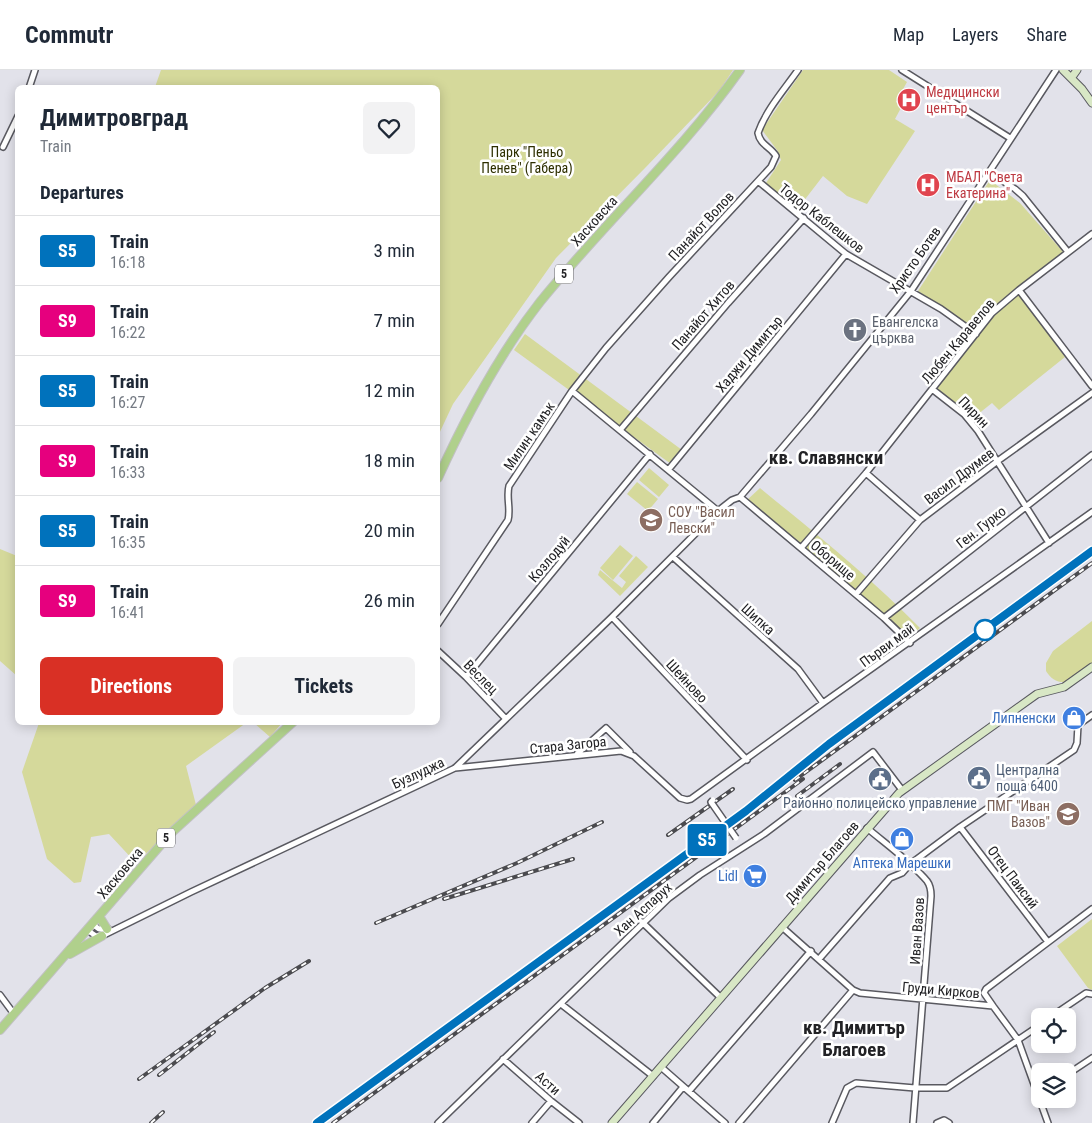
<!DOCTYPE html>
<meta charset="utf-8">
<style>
body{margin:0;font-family:"Roboto Condensed",sans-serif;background:#f2f2f3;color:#1f2937;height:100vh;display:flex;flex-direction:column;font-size:19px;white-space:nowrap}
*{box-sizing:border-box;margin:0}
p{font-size:16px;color:#747a83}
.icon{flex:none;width:28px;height:28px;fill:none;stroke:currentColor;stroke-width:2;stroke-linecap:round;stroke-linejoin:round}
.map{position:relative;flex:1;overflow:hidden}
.details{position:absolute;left:15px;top:15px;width:425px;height:640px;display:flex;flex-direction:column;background:#fff;border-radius:8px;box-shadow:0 2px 12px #0003}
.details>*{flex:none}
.badge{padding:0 10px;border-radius:4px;font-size:18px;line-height:32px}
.tools{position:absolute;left:1031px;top:938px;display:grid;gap:10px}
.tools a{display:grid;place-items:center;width:45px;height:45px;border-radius:8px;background:#fff;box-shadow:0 2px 12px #0003;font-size:25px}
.map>.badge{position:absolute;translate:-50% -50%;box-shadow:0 0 0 2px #fff}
h2{padding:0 25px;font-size:19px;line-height:45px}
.round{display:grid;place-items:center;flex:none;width:52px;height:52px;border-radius:8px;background:#f2f2f3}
.headline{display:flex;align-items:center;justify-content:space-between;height:85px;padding:0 25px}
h1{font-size:24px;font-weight:700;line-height:38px}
.action{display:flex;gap:10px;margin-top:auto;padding:10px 25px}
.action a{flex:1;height:58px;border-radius:8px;background:#d93025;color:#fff;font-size:20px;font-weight:700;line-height:58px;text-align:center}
.action a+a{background:#f2f2f3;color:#1f2937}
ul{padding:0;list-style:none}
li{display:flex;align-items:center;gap:15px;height:70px;padding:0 25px;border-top:1px solid #e0e1e3}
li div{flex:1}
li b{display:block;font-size:19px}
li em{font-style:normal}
li .badge{min-width:55px;font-weight:700;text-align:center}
header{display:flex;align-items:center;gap:30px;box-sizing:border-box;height:70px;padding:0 25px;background:#fff;border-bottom:1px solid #e0e1e3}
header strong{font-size:24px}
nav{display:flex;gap:28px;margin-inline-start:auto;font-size:18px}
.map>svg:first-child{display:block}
.green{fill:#d5d99b}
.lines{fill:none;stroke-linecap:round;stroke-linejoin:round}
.street-casing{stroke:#595960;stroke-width:8}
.secondary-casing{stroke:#595960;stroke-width:9}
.primary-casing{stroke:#c1c1c2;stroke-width:10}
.street{stroke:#fff;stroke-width:5}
.secondary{stroke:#d8e7c5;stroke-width:7}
.primary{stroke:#b0d08c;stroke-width:8}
.rail-casing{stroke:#4b4b4f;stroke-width:4}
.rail{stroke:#fff;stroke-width:2;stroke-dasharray:5.5;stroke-linecap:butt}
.street-bridge-casing{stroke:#595960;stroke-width:8;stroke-linecap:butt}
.street-bridge{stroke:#fff;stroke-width:5}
.line-casing{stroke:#fff;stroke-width:11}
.line{stroke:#0072bc;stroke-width:8}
.stop-dot{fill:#fff;stroke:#0072bc;stroke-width:2.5}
.labels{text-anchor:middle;stroke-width:5;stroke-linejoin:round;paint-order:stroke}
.shield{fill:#fff;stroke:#646466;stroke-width:1}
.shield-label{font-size:12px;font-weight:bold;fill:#222225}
.health-label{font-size:14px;fill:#be3a42;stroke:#fff;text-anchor:start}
.park-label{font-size:14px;fill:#2e2f00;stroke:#fff}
.street-label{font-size:14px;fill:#222225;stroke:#fff}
.worship-label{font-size:14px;fill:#5b616d;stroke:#fff;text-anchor:start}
.education-label{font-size:14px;fill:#785e54;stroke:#fff;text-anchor:start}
.shop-label{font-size:14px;fill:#366cbe;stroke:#fff;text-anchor:end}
.service-label{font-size:14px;fill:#4e5e75;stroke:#fff;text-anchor:start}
.district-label{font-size:19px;font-weight:bold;fill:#222225;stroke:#fff}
</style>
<header>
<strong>Commutr</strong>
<nav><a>Map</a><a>Layers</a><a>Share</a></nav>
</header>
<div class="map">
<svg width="1092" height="1053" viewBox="0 0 1092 1053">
<rect width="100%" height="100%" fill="#e2e2ea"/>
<path class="green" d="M161,0h572l-14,21 -73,76 -90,91 -103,146 -15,32v-348l-283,-1z
M803,0h86l18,12 -11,20 6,4 -7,13 20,12 -48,73 -20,-8 -24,-20 -27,35 -32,-25 17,-26 -4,-10 -15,-20z
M990,110l30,23 44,50 -48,36 49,68 -66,53 -7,-7 -20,16 -9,-10 -27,-21 45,-55 -63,-42z
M525,264l157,116 -11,14 -157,-114z
M649,398l20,17 -10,12 -20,-17z
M637,412l21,17 -10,12 -21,-17z
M760,418c55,45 110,89 160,140l-13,12 -161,-139z
M620,475l13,11 -20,24 -13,-12z
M0,479l17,7v120l-17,-15z
M636,486l12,11 -28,29 -22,-21 2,-5 22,18 4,-6 -7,-6z
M1092,551v42l-25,19c-10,1 -16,-3 -21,-11v-8l7,-12z
M39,653h207l-60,43 10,39 -9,11 -51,47 -27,-29 -18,3 -10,45 -7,1 -27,-24 -25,-87z
M254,653h28l-12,14z
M1092,849v71l-4,-2 -31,-42z"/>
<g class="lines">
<g class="street-casing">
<path id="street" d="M902,0l108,68
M29,18l6,-18
M3,77l15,-31
M989,102l26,17 8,7 45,56
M758,111l88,73 95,55 35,25
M1019,220l73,96
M932,319l32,25 14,17 71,112
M572,321l146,120
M621,359l107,-126 76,-85
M669,399l177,-215
M866,403l54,47
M740,427l144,121 26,25
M801,478l65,-75 126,-160 27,-23 73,-56
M673,487l125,112 25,34
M856,524l64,-74 79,-60 93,-67
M612,547l135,143
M884,548l208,-163
M438,554l70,-104c3,-11 -2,-23 1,-34l63,-95 34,-43 63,-71 102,-110 5,-11c-5,-9 -16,-11 -18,-23 8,-23 26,-43 40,-63
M438,581l28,26 40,42
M466,607l184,-223
M577,684l29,-26 24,24
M455,698l166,-17 13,5 46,42 7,2 4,-1 132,-96 269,-191
M960,757l88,115
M867,758c19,16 44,34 60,53 3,4 4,9 4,15l-18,227
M642,852l79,76
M92,854l7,5h9
M782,857l71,63 7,3 133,13 25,34 30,83
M87,860l9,6h6l89,-44 264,-124 157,-151 106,-106 14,-11 8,-3 71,-83 100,-123 145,-221
M819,889l71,-81 12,-5 7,-8 51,-38 114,-77 3,-7 1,-18 14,-10
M0,925l14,19
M561,934l92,72
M993,936l-9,-13 2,-4 106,-80
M1052,946l34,-23 6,1
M503,989l48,42 28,22
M661,997l64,56
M1068,1004l24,-16
M689,1021l122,-140
M438,1053l231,-225 31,-23 64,-41 109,-82 29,38
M532,1053l19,-22
M653,1053l30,-36
M739,1053l114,-133
M832,1053l15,-35 9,-5 59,5h32l93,-63
M937,1053l7,-3 5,3"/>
</g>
<g class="secondary-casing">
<path id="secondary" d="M1063,0l19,19 10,14
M1072,7l5,-7
M612,1053l287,-330 138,-99 27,-7 28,-20"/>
</g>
<g class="primary-casing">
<path id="primary" d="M438,408c28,-62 60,-122 102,-176 64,-79 141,-149 200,-232
M99,846l8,13
M70,884l32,-18
M0,960l171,-197 122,-111"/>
</g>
<use href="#street" class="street"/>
<use href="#secondary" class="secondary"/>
<use href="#primary" class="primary"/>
<g class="rail-casing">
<path id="rail" d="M795,710l297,-217
M797,726l43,-32
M668,765l65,-46
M444,829l129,-40
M376,853l141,-60 85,-41
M159,1005l55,-43
M139,1009l126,-91 44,-27
M151,1053l12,-11
M317,1053l429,-312 83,-67 263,-193
M333,1053l470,-344"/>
</g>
<use href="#rail" class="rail"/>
<g class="street-bridge-casing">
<path id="street-bridge" d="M713,730l-2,2 25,36"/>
</g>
<use href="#street-bridge" class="street-bridge"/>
</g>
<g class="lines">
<g class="line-casing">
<path id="line" d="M317,1053l429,-312 83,-67 263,-193"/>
</g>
<use href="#line" class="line"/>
</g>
<defs>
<g id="hospital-disc" transform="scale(1.25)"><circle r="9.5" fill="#e0444e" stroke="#fff"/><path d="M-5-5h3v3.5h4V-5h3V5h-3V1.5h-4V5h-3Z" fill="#fff"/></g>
<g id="church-disc" transform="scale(1.25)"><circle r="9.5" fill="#6b7280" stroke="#fff"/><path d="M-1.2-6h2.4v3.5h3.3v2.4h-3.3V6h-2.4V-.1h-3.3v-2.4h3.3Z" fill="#fff"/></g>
<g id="school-disc" transform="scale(1.25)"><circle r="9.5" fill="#8d6e63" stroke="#fff"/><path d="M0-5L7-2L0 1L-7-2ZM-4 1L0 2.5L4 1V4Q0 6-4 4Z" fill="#fff"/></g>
<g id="shop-disc" transform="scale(1.25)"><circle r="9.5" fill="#3f7fe0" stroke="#fff"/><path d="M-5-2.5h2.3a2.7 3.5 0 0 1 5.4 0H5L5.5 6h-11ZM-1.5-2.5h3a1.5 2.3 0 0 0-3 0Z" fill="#fff"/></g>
<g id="civic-disc" transform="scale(1.25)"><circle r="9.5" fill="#5c6f8a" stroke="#fff"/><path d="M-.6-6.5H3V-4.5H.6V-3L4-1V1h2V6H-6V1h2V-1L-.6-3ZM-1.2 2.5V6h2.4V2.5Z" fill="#fff"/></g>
<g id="supermarket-disc" transform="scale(1.25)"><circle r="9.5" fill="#3f7fe0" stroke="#fff"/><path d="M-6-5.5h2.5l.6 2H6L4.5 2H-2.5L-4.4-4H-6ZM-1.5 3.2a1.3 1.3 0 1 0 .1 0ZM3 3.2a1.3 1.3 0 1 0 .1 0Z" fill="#fff"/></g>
</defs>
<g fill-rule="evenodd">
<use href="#hospital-disc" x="909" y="30"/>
<use href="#hospital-disc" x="928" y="115"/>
<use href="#church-disc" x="855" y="260"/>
<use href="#school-disc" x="651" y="450"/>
<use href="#shop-disc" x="1074" y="648"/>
<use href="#civic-disc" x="979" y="708"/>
<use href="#civic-disc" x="880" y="709"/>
<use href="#school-disc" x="1068" y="744"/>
<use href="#shop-disc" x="902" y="769"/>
<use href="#supermarket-disc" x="755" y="806"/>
</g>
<circle class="stop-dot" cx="985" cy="560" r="10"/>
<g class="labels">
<g class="shield">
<rect x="555" y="194.5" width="18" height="19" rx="4"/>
<rect x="157" y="758.5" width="18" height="19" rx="4"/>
</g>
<g class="shield-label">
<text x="564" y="208">5</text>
<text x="166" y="772">5</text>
</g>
<g class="health-label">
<text x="926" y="27">Медицински<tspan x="926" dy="16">център</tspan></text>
<text x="946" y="112">МБАЛ "Света<tspan x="946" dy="16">Екатерина"</tspan></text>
</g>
<g class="park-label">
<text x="527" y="87">Парк "Пеньо<tspan x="527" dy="16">Пенев" (Габера)</tspan></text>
</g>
<g class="street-label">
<text transform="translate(822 148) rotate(38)" y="5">Тодор Каблешков</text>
<text transform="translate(594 151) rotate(-48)" y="5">Хасковска</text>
<text transform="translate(701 156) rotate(-47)" y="5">Панайот Волов</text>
<text transform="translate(915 190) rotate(-55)" y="5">Христо Ботев</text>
<text transform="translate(703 245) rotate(-49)" y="5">Панайот Хитов</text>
<text transform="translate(958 271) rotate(-50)" y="5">Любен Каравелов</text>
<text transform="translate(749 284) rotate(-50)" y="5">Хаджи Димитър</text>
<text transform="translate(974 342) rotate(46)" y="5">Пирин</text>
<text transform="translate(529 366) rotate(-56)" y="5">Милин камък</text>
<text transform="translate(959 406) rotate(-37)" y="5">Васил Друмев</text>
<text transform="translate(981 457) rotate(-38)" y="5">Ген. Гурко</text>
<text transform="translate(549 489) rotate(-50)" y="5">Козлодуй</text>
<text transform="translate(833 490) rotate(40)" y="5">Оборище</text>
<text transform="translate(758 549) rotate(42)" y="5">Шипка</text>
<text transform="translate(887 575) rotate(-36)" y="5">Първи май</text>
<text transform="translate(481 607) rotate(45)" y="5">Веслец</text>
<text transform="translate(687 611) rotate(47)" y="5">Шейново</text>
<text transform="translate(568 675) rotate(-6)" y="5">Стара Загора</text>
<text transform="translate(418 703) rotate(-25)" y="5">Бузлуджа</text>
<text transform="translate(822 792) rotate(-49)" y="5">Димитър Благоев</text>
<text transform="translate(120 803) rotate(-50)" y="5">Хасковска</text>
<text transform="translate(1013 807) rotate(53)" y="5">Отец Паисий</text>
<text transform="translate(643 839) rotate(-42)" y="5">Хан Аспарух</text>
<text transform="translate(917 861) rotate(-86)" y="5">Иван Вазов</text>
<text transform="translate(941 920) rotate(5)" y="5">Груди Кирков</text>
<text transform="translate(548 1013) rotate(41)" y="5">Асти</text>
</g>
<g class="worship-label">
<text x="872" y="257">Евангелска<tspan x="872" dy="16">църква</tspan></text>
</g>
<g class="education-label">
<text x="668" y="447">СОУ "Васил<tspan x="668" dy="16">Левски"</tspan></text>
<text x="1050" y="741" text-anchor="end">ПМГ "Иван<tspan x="1050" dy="16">Вазов"</tspan></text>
</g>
<g class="shop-label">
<text x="1056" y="653">Липненски</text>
<text x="902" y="798" text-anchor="middle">Аптека Марешки</text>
<text x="738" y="811">Lidl</text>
</g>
<g class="service-label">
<text x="996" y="705">Централна<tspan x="996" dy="16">поща 6400</tspan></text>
<text x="880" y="738" text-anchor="middle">Районно полицейско управление</text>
</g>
<g class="district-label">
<text x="826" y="394">кв. Славянски</text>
<text x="854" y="964">кв. Димитър<tspan x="854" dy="22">Благоев</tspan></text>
</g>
</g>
</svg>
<div class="tools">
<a><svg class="icon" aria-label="locate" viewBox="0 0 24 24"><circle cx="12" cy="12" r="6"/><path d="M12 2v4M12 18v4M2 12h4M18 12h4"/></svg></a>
<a><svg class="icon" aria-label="layers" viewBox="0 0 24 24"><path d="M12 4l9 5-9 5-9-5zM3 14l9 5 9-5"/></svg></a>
</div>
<b class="badge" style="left:707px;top:770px;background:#0072bc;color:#fff">S5</b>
<section class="details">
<div class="headline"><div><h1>Димитровград</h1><p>Train</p></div><a class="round"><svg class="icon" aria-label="heart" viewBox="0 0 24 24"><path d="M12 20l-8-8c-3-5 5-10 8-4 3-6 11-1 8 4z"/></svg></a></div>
<h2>Departures</h2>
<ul>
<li><span class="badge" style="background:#0072bc;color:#fff">S5</span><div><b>Train</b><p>16:18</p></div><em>3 min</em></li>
<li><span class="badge" style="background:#e6007e;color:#fff">S9</span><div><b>Train</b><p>16:22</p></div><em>7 min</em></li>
<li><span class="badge" style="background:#0072bc;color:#fff">S5</span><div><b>Train</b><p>16:27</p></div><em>12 min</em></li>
<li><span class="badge" style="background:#e6007e;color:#fff">S9</span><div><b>Train</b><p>16:33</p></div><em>18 min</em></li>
<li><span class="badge" style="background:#0072bc;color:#fff">S5</span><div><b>Train</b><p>16:35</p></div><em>20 min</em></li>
<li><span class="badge" style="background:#e6007e;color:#fff">S9</span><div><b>Train</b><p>16:41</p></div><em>26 min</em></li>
</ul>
<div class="action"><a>Directions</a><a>Tickets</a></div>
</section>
</div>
